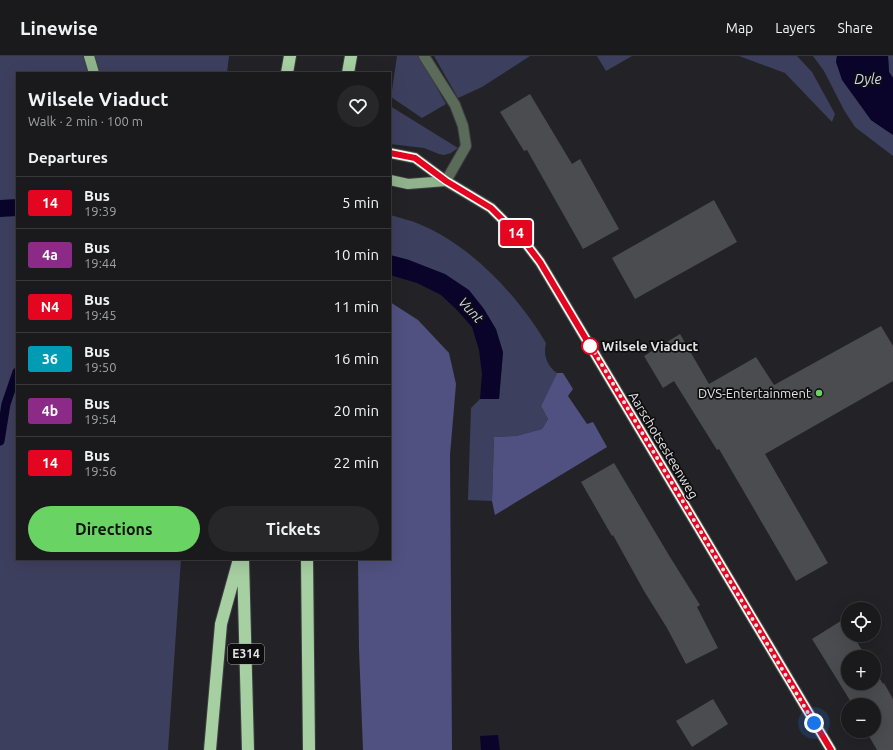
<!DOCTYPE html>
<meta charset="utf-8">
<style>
body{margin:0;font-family:Ubuntu,sans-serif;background:#27272a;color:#f1f3f6;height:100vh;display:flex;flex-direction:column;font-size:15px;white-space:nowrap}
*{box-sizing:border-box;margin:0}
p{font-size:13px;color:#9fa1a4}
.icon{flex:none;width:22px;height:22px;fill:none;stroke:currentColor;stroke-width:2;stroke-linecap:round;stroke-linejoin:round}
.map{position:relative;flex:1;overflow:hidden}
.sheet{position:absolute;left:16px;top:16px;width:375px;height:488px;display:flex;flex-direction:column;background:#1a1a1d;border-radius:0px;box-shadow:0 4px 16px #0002,0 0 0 1px #38383b}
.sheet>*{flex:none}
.badge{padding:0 8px;border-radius:3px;font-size:14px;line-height:26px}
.controls{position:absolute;left:841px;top:546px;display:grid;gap:8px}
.controls a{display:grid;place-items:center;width:40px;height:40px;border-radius:50%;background:#1a1a1d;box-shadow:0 4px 16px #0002,0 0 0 1px #38383b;font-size:20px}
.you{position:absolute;width:20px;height:20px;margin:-10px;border:3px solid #fff;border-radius:50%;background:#1a73e8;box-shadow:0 0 0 6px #1a73e833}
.map>.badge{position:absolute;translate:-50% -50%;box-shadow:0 0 0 2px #fff}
h2{padding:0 12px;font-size:15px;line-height:36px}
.round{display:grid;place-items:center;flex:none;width:42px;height:42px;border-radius:21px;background:#27272a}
.overview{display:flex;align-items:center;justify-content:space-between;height:68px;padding:0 12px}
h1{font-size:19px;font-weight:600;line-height:30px}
.cta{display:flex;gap:8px;margin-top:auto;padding:8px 12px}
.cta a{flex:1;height:46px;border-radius:24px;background:#69d464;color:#111;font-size:16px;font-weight:600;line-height:46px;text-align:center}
.cta a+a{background:#27272a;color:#f1f3f6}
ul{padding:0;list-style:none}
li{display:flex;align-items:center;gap:12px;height:52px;padding:0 12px;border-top:1px solid #38383b}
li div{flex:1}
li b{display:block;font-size:15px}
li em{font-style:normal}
li .badge{min-width:44px;font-weight:700;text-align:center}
header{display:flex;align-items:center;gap:24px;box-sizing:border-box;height:56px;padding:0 20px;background:#1a1a1d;border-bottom:1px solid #38383b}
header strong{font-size:19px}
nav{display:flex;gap:22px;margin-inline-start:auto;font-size:14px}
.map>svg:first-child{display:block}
.green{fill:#3d3f5e}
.forest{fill:#505180}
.water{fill:#0a042b}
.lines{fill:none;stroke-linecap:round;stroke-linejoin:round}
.stream{stroke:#0a042b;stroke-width:9}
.building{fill:#4b4c50}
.service-casing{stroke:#3e3e42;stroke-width:12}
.primary-casing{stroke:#3e3e42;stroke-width:12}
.motorway-casing{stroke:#3e3e42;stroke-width:14}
.service{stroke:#5a6b59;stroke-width:10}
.primary{stroke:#90b38d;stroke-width:10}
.motorway{stroke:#a6cfa2;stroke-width:12}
.line-casing{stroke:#fff;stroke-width:9}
.line{stroke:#e40521;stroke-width:6}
.walk{stroke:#e3e3e6;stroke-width:4;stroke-dasharray:0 7.2}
.stop-dot{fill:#fff;stroke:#e40521;stroke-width:2}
.poi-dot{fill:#69d464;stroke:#0d0d0e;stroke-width:1.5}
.labels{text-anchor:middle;stroke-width:3.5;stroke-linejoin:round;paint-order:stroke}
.shield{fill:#0d0d0e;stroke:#a3a3a5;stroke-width:1}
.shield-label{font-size:12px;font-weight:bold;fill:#e3e3e6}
.stop-label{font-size:13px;font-weight:bold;fill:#e3e3e6;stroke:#0d0d0e;text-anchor:start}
.poi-label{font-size:13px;fill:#e3e3e6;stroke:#0d0d0e;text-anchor:end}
.street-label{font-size:13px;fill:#e3e3e6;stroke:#0d0d0e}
.water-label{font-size:14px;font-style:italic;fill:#d2d5f4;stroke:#0d0d0e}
</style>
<header>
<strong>Linewise</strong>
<nav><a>Map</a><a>Layers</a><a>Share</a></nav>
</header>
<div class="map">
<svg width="893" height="694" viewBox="0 0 893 694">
<rect width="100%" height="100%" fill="#232327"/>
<path class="green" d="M0,0h229l-2,17h-210v486h164l-13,191h-168z
M397,0h22l27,48 -24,14 -31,-21z
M434,0h96l-48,31 -24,11z
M597,0h35l-26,15z
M739,0h58l15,16 23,42 -3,8 -47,-49z
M813,0h24l-1,6 35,58 22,15v21l-38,-29 -11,-17 -20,-39z
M888,0h5v22l-4,-6z
M390,50l68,42 -7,5 -7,2 -5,-1 -15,-6 -34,-4z
M390,159c10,3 20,5 29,9 52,21 99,72 127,119 -3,12 1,23 11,30l-16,33 7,13 -6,10 -26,7 -22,1 -2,64 -24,-1 3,-92 9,-9h19l4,-47 -94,-92 -19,-5z"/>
<path class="forest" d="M390,246l28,18 31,33 7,31 -6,71 2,295h-89l-4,-101 -1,-90h32z
M557,317h6l10,16 -5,7 19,28 6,-2 14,25 -112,68 -3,-14 2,-64 22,-1 26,-7 6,-10 -7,-13z"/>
<path class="water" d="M837,0h51l1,16 4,6v57l-22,-15 -29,-40 -6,-18z
M17,143v17l-17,1v-17z
M390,199l19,5 36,14 24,16 15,19 12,20 7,23 -4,47h-19l2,-25 -3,-24 -7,-23 -15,-17 -16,-15 -24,-12 -27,-8z
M498,679l2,15h-19l-1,-14z"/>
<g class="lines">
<path class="stream" d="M0,385l6,-37 11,-32"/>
</g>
<path class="building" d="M530,38l42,70 8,-5 39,70 -36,20 -56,-99 -3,1 -24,-39z
M714,144l23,42 -102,57 -23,-41z
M881,270l12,20v35l-128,73 63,109 -32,18 -77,-132 -2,1 -43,-69 -11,7 -19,-32 36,-22 29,50 47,-27 18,28z
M614,407l56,94 30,48 -3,2 21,41 -32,16 -19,-36 -23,-37 -31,-56 -1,1 -31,-54z
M844,563l4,8v8h5l13,22h-18v26h26v-14l9,15 1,-1 9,16v51h-16l-11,-19h8v-26h-23l-1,-2 1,-1 -39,-63z
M713,643l15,25 -36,23 -16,-26z"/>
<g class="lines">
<g class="service-casing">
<path id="service" d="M424,0l31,49 8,21 3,20 -20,35"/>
</g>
<g class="primary-casing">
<path id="primary" d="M89,0l5,17
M390,97l25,5 31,23 45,27 33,33 16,21 291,488
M390,124l18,4 38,-3"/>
</g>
<g class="motorway-casing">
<path id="motorway" d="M287,17l3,-17
M348,17l3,-17
M307,503l2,191
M243,504l5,190
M210,694l11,-126 18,-65"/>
</g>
<use href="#service" class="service"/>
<use href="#primary" class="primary"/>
<use href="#motorway" class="motorway"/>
</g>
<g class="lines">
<g class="line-casing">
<path id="line" d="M390,97l25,5 31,23 45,27 33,33 16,21 291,488"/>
</g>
<use href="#line" class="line"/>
<path class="walk" d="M590,290l-1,-3 225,380"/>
</g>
<circle class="stop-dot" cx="590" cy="290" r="8"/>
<circle class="poi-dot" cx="819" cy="337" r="4"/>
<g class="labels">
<rect class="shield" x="228" y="588" width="36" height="20" rx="3"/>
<g class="shield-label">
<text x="246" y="602">E314</text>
</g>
<g class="stop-label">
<text x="602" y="295">Wilsele Viaduct</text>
</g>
<g class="poi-label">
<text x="811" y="342">DVS-Entertainment</text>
</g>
<g class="street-label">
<text transform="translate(664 389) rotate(59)" y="5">Aarschotsesteenweg</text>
</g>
<g class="water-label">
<text x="868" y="28">Dyle</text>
<text transform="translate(471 254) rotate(47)" y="5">Vunt</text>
</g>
</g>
</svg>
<div class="controls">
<a><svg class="icon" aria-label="locate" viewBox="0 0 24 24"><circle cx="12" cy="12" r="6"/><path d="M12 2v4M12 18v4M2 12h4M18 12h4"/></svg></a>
<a>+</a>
<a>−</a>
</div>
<div class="you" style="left:814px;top:667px"></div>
<b class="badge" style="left:516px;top:177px;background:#e40521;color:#fff">14</b>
<section class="sheet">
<div class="overview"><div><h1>Wilsele Viaduct</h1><p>Walk · 2 min · 100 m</p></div><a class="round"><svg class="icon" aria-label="heart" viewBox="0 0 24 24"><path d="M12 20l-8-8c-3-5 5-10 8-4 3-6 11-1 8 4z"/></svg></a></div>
<h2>Departures</h2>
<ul>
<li><span class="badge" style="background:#e40521;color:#fff">14</span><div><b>Bus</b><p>19:39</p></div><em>5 min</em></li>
<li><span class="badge" style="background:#8c2b87;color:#fff">4a</span><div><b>Bus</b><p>19:44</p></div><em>10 min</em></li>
<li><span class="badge" style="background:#e40521;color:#fff">N4</span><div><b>Bus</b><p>19:45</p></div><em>11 min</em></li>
<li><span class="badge" style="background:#009cb4;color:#fff">36</span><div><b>Bus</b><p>19:50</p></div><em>16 min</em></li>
<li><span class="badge" style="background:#8c2b87;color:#fff">4b</span><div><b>Bus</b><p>19:54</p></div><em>20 min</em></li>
<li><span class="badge" style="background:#e40521;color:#fff">14</span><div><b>Bus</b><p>19:56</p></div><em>22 min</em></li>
</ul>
<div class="cta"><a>Directions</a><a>Tickets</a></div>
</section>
</div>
